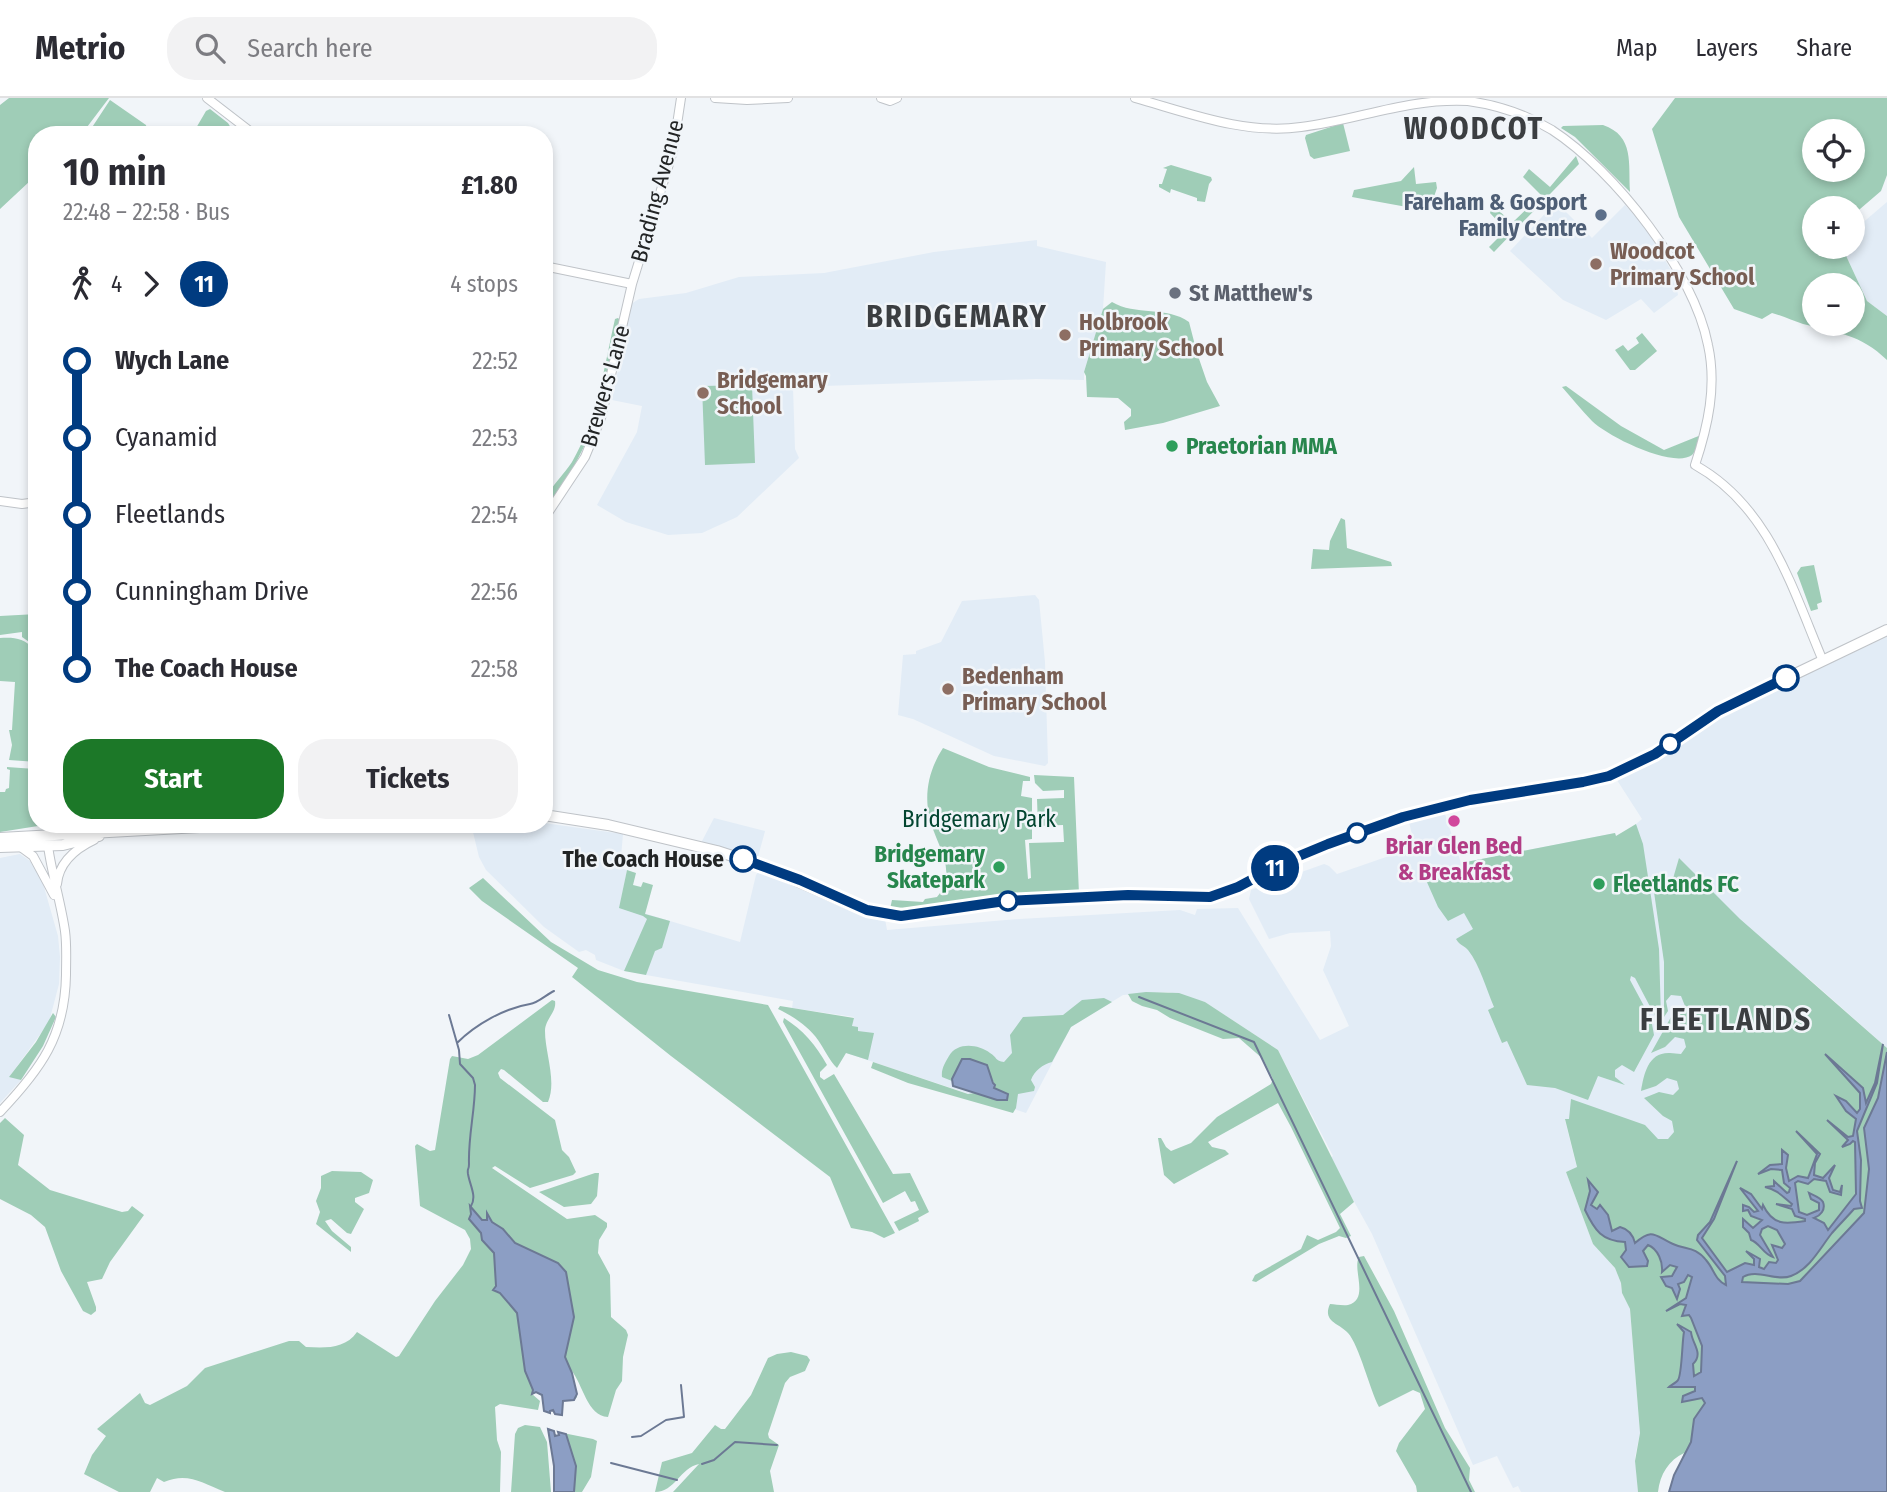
<!DOCTYPE html>
<meta charset="utf-8">
<style>
body{margin:0;font-family:"Fira Sans Condensed",sans-serif;background:#f2f2f3;color:#2b2b33;height:100vh;display:flex;flex-direction:column;font-size:26px;white-space:nowrap}
*{box-sizing:border-box;margin:0}
p{font-size:23px;color:#7c7c81}
.icon{flex:none;width:38px;height:38px;fill:none;stroke:currentColor;stroke-width:2;stroke-linecap:round;stroke-linejoin:round}
.map{position:relative;flex:1;overflow:hidden}
.drawer{position:absolute;left:28px;top:28px;width:525px;height:707px;display:flex;flex-direction:column;background:#fff;border-radius:28px;box-shadow:0 4px 10px #0003}
.drawer>*{flex:none}
.badge{padding:0 14px;border-radius:23px;font-size:24px;line-height:46px}
.controls{position:absolute;left:1802px;top:21px;display:grid;gap:14px}
.controls a{display:grid;place-items:center;width:63px;height:63px;border-radius:50%;background:#fff;box-shadow:0 4px 10px #0003;font-size:35px}
.map>.badge{position:absolute;translate:-50% -50%;box-shadow:0 0 0 4px #fff}
.legs{display:flex;align-items:center;gap:10px;height:77px;padding:0 35px;font-size:23px}
.legs p{margin-inline-start:auto}
.overview{display:flex;align-items:center;justify-content:space-between;height:119px;padding:0 35px}
h1{font-size:38px;font-weight:700;line-height:52px}
.button{display:flex;gap:14px;margin-top:auto;padding:14px 35px}
.button a{flex:1;height:80px;border-radius:28px;background:#1c7828;color:#fff;font-size:28px;font-weight:700;line-height:80px;text-align:center}
.button a+a{background:#f2f2f3;color:#2b2b33}
ul{padding:0 35px;list-style:none}
li{display:flex;align-items:center;gap:24px;height:77px;font-size:26px}
li i{display:grid;place-items:center;width:10px;height:100%;margin:0 9px;background:currentColor}
li i::after{content:'';width:18px;height:18px;margin:-9px;border:5px solid;border-radius:50%;background:#fff}
li p{margin-inline-start:auto}
li:first-child i{background:linear-gradient(#0000 50%,currentColor 0)}
li:last-child i{background:linear-gradient(currentColor 50%,#0000 0)}
header{display:flex;align-items:center;gap:42px;box-sizing:border-box;height:98px;padding:0 35px;background:#fff;border-bottom:2px solid #e1e1e2}
header strong{font-size:33px}
nav{display:flex;gap:38px;margin-inline-start:auto;font-size:24px}
.search{width:490px;height:63px;background:#f2f2f3;display:flex;align-items:center;gap:18px;box-sizing:border-box;padding:0 24px;border-radius:28px;color:#7c7c81;font-size:26px}
.map>svg:first-child{display:block}
.built{fill:#e2ecf6}
.green{fill:#9fcdb7;fill-rule:evenodd}
.water{fill:#8c9ec4;stroke:#6c7994;stroke-width:2}
.lines{fill:none;stroke-linecap:round;stroke-linejoin:round}
.stream{stroke:#6c7994;stroke-width:2}
.minor-casing{stroke:#bfc3c8;stroke-width:10}
.major-casing{stroke:#bfc3c8;stroke-width:12}
.minor{stroke:#fff;stroke-width:8}
.major{stroke:#fff;stroke-width:10}
.line-1-casing{stroke:#fff;stroke-width:16}
.line-1{stroke:#003b80;stroke-width:10}
.service-dot{fill:#5c6f8a;stroke:#f1f5f9;stroke-width:2.5}
.education-dot{fill:#8d6e63;stroke:#f1f5f9;stroke-width:2.5}
.worship-dot{fill:#6b7280;stroke:#f1f5f9;stroke-width:2.5}
.leisure-dot{fill:#2e9e5b;stroke:#f1f5f9;stroke-width:2.5}
.stop-1-dot{fill:#fff;stroke:#003b80;stroke-width:3.5}
.hotel-dot{fill:#d1479c;stroke:#f1f5f9;stroke-width:2.5}
.labels{text-anchor:middle;stroke-width:5;stroke-linejoin:round;paint-order:stroke}
.street-label{font-size:23px;fill:#222425;stroke:#f1f5f9}
.service-label{font-size:23px;font-weight:bold;fill:#4e5e75;stroke:#f1f5f9;text-anchor:end}
.education-label{font-size:23px;font-weight:bold;fill:#785e54;stroke:#f1f5f9;text-anchor:start}
.worship-label{font-size:23px;font-weight:bold;fill:#5b616d;stroke:#f1f5f9;text-anchor:start}
.leisure-label{font-size:23px;font-weight:bold;fill:#27864d;stroke:#f1f5f9;text-anchor:start}
.park-label{font-size:23px;fill:#034530;stroke:#f1f5f9}
.hotel-label{font-size:23px;font-weight:bold;fill:#b23c85;stroke:#f1f5f9}
.stop-label{font-size:23px;font-weight:bold;fill:#222425;stroke:#f1f5f9;text-anchor:end}
.district-label{font-size:30px;font-weight:bold;letter-spacing:2px;fill:#3b3e41;stroke:#f1f5f9}
</style>
<header>
<strong>Metrio</strong>
<div class="search"><svg class="icon" aria-label="search" viewBox="0 0 24 24"><circle cx="10" cy="10" r="6"/><path d="M15 15l6 6"/></svg>Search here</div>
<nav><a>Map</a><a>Layers</a><a>Share</a></nav>
</header>
<div class="map">
<svg width="1887" height="1394" viewBox="0 0 1887 1394">
<rect width="100%" height="100%" fill="#f1f5f9"/>
<path class="built" d="M1556,104l36,36 33,-33 21,23 29,49 3,18 -24,18 -13,-14 -35,21 -43,-20 -53,-49z
M1887,104v114l-20,-15 -25,-54h11v-16z
M1037,142v6l69,16 -3,47 -19,63v8l-48,-1 -243,8 2,62 4,9 -62,59 -35,16 -34,2 -42,-13 -29,-17 40,-73 5,-26 -30,-6 19,-96 8,-5 47,-6 53,-16 85,-4 110,-21z
M1035,497l4,5 6,62 3,101 -3,3 -51,-10 -81,-37 -15,-4 5,-60 13,-1v-3l25,-9 21,-41z
M1887,539v411l-81,-72 -138,173 -99,-30 -4,1 12,48 -11,4 27,72 22,24 6,15 1,10 8,16 10,124 -5,24 3,35h-117l-3,-6 -5,2 -16,-32 -24,9 -101,-231 -42,-76 3,-2 -55,-106 -73,-48 -37,-10 -45,3 -52,32 -45,86 -180,-60 8,-36 -62,-9 1,-7 -147,-26 -3,-4h-19l-28,-11 -1,-5 -9,-5 -7,2 -35,-25 -58,-57 -7,-13 -7,-29 2,-4 70,-1 79,11 -3,34 7,2 -7,36 120,36 16,-67 3,-4 47,17 44,22 35,9 2,11 132,-11 161,-9 15,5 2,-6 41,-1 82,132 29,-14 -26,-56 8,-24 -1,-15 -40,2 -21,6 -20,-40 2,-9 73,-26 5,2 8,8 78,-27 -6,-25 35,-11 17,52 154,-30 1,3 14,-7 12,-10 -27,-42 30,-12 80,-53z
M714,720l51,13 -7,26 -57,-14z
M20,756l10,7 12,19 16,56 2,21 -1,27 -10,38 -39,54 11,4 -21,23v-245z"/>
<path class="green" d="M9,0h100l-28,37h-44v45l-7,1 -30,28v-104z
M1675,0h212v77l-6,16 -28,24v-7h-38v39h27l25,54 20,15v44c-27,-26 -49,-27 -84,-36 -10,-3 -20,-8 -31,-11l-10,6 -28,-10 -55,-92 -27,-88zM1815,33h38v39h-38zM1853,187v39h-38v-39z
M110,2l36,25 2,10h-61z
M210,11l18,14 3,5 -5,7h-34l14,-24z
M1343,25l7,28 -36,8 -4,-3 -5,-18 1,-3z
M1603,27c32,11 25,39 27,67l-55,-55 -14,-9 2,-2z
M1576,58l3,8 -85,88 -5,-5 17,-17 -16,-17 3,-8 19,18 29,-28 -18,-18 6,-8 21,18z
M1171,67l40,12 1,3 -3,4 -4,18 -8,-1v-3l-26,-9 -1,4 -11,-6v-3h3l5,-15 -4,-1z
M1414,69l2,17 20,-2 1,6 -8,23 -77,-14 2,-7 47,-9z
M1112,204c23,14 55,4 77,20l8,31 10,29 13,24 -57,17 -38,7 -1,-8 7,-6v-7l-13,-11 -31,-1 -1,-21 -2,-4 19,-63z
M618,220l2,2 -27,109 -25,49 -24,33c0,-20 17,-32 28,-49 26,-45 32,-95 43,-143z
M1642,235l15,18 -22,19h-5l-15,-20 8,-5 5,6 11,-8 -3,-5z
M752,287l3,78 -50,2 -3,-79z
M1566,288l55,40 43,24 37,-15c-3,6 -4,15 -9,20 -19,14 -85,-19 -100,-34 -11,-11 -20,-23 -30,-34z
M1341,420l4,2 2,28 44,14 1,4 -81,3 2,-20 16,1 1,-9z
M1814,467l8,37 -5,2 1,5 -7,2 -14,-38 4,-6z
M37,516v39l-2,-7 -13,-9v-5l-22,3v-19z
M0,540c13,-1 25,0 33,11l4,31v82l-28,-2 3,-15 -3,-15h3l3,-48 -15,-1z
M943,650l46,19 41,10v4h-7l-2,15 11,2v41l-7,1 3,39 3,-1 -2,-35 35,-1 -1,-17 -25,1 -1,-27 27,-1v-8l-21,1 -8,-8 -1,-8 40,2 5,117 -180,18 -9,-3 2,-9 31,2 2,-3 12,-2c23,-27 -3,-54 -8,-82 -5,-24 1,-47 14,-67z
M7,669l28,2 3,57 -38,6v-40h5l1,-3 3,-1 1,-18 -3,-1z
M1636,726l7,20 16,105 2,69 -6,-2 -20,-38 -4,-2 -1,4 21,39 3,16 -20,37 -12,-7 -7,5v7l10,8 -27,-9 -10,24 -33,-12 -28,-3 -20,-44 -5,2 -14,-33 6,-3c-8,-18 -14,-42 -26,-57 -4,-5 -8,-4 -12,-11l17,-10 -9,-16 -16,8 -10,-14 -12,-27 36,-12 -1,-5 154,-30 1,3z
M1679,760l61,61 147,129v368l-218,76 15,-39c-15,7 -24,21 -26,39h-20l-3,-31 5,-28 -10,-124 -8,-16 -1,-10 -6,-15 -22,-24 -27,-72 11,-5 -12,-48h4l2,-20 74,26 13,14h10l6,-7 -2,-11 -9,-5 -19,-18 15,-6 14,3 6,-6 -2,-8 -10,-3 -11,8 -15,5c3,-17 7,-39 29,-38 4,0 7,1 11,1l5,-7 -2,-8 -9,-2 -10,10 -14,6 20,-36 11,-7 3,-4 -4,-10 -10,-1 -5,6 2,10 -4,6v-55l-11,-77 19,-3z
M627,772l9,3 -3,12 8,2 2,-5 10,3 -8,29 25,7 -8,27 -7,3 -9,24 -22,-4 23,-52 -4,-3 -24,-8z
M483,780l68,64 47,28 39,12 131,23 127,228 -11,5 -12,-6 -21,-4 -21,-51 -159,-121 -99,-79 6,-9 -96,-67 -13,-13z
M1146,894l33,1 26,9 73,48 76,152 -14,12 11,22 -5,2 -7,-2 -20,8 -63,38 -4,-1 3,-6 46,-26 6,-14 11,5 18,-8 4,-4 -49,-101 -13,-24 -70,39 4,5 13,3 4,4 -55,30 -10,-9 -6,-37h3l5,9 5,4 20,-8 26,-26 54,-33 2,-5 -10,-20 -24,-21 -16,1 -53,-21 -13,-8 -15,-4 -10,-5 -4,-7z
M1104,900l8,4 -41,25 -19,35c-9,2 -18,9 -21,18l4,7 -1,4 -16,3 -2,14 -3,5 -105,-30 -37,-15 2,-6 95,32 7,-1 22,7 6,-7 -9,-5 1,-3 -10,-21 -23,-5 -10,22 -10,-4c-1,-8 3,-14 7,-21 8,-14 29,-12 41,-3 7,4 5,8 14,9l8,-9 -2,-18 13,-18 40,-2 19,-15z
M552,902l3,1c2,11 -10,18 -10,30 0,22 12,50 3,71h-5l-39,-32 -3,-1 -3,4 2,5 55,42 7,30 7,7 7,15 -3,3 -43,13 -35,-22 -3,2 75,51 28,-4 12,8v4l-8,13 -1,13 12,22 1,42 15,13 2,5 -5,22 -1,24 -6,9 -8,27c-21,-1 -25,-33 -37,-47l6,27 -3,3 -11,1 -1,14 -7,-1 -1,-29 -9,-35 3,-26 -8,-13v-9l-26,-46 -10,-11 -13,-7 -14,-18 -6,-13 3,13 14,19 19,12 28,50 1,11 6,12 -1,32 9,35v22l-6,-2 -1,-14 -7,-5 -4,2 8,7 -2,9 -38,-6 -5,3 2,33 4,12 -1,40h-275c-23,-9 -37,-20 -61,-10l-7,-4 -7,14h-31l-35,-18 8,-19 14,-19 -9,-7 43,-36 5,10 5,2 37,-19 18,-18 84,-27h10l7,6c20,1 39,2 51,-15l39,25 3,-1 36,-55 28,-36 8,-16 -1,-10 -5,-9 -45,-24 -5,-60 2,-2 13,7 5,-1 15,-91 2,-3 16,3 10,-4z
M780,908l74,12 -2,8 6,1v4l16,2 -6,27 -22,-7 -9,15c-8,-8 -12,-18 -19,-28 -9,-13 -25,-24 -40,-31z
M53,915l3,4 -13,29 -22,34 -12,-3 27,-35z
M784,920c19,12 32,27 43,47l-7,7v5l4,3 10,-6 59,100 17,-1 19,39 -11,6 1,3 -20,10 -5,-9 25,-12 -4,-9 -4,1 -6,-11 -22,12 -100,-181z
M5,1020l19,17 -6,30 32,25 72,22 6,-1 4,-5 12,9 -34,47 -8,17 -15,3 9,25v4l-5,4 -8,-4 -22,-40 -16,-44 -14,-12 -31,-16v-76z
M332,1073l29,1 12,8 -4,13 -14,5v4l9,7 -13,25 -4,-1 -16,-14 -6,2 7,10 19,16v5l-35,-28 4,-12 -4,-11 5,-13v-12z
M595,1075h4l-2,23 -6,8 -27,3 -25,-15z
M1364,1158l30,55 51,117 25,40 -1,12 6,12h-58l-1,-6 -20,-35 3,-8 26,-34 -5,-16 -7,-3 -34,17c-9,-17 -20,-62 -31,-74 -9,-10 -26,-11 -18,-29 5,0 12,2 18,1 22,-6 4,-35 11,-48z
M791,1254l16,4 3,4 -5,11 -15,6 -5,6 -17,51 1,4 10,7 -9,26 4,21h-101l26,-28c-19,4 -24,28 -44,28l7,-30 30,-9 23,-28 6,4h4l26,-34 17,-37 9,-4z
M525,1327l15,2 7,15 4,50h-40l4,-58 3,-6z
M558,1334l35,7 4,2 -6,36 -9,15h-16z"/>
<path class="water" d="M1883,946l-6,39 -20,48 4,29 -1,41 2,7 -8,1c-7,8 -15,16 -22,24 -12,15 -22,36 -41,43 -15,6 -34,-8 -48,1l-1,5 46,2 12,-3 64,-68 5,-44 -5,-41 14,-30 9,-46v440h-218l5,-17 17,-33 3,-23 11,-16 -3,-5 -20,4 1,-6 12,-5v-4h-26c1,-1 8,-5 9,-7 4,-5 4,-39 6,-48l-7,-8 14,8c1,12 13,21 2,32l1,12 7,-4 1,-26 -11,-28 -2,-3 -7,1 4,-11 -6,-1 -14,7 20,-13 6,-21 -4,-2 -4,7 -6,2 2,5 -3,10 -5,-11 -6,-2 -5,-9 11,-1 5,-9 -7,-2 -8,7c1,-10 -4,-23 -14,-27l-5,6 5,10 -1,5 -18,1 -8,-10 5,-7 -1,-8c-23,-1 -30,-11 -40,-32l5,-19 -2,-11 10,12 -7,13 6,4 3,-4 8,10 4,16 8,-4c8,2 13,8 15,16 18,-16 20,-7 38,1 13,6 22,2 33,16 8,9 9,20 20,25l-1,-9 -28,-36 1,-5 12,-13 27,-61 -23,58 -12,19 25,34 18,-9 9,2v-6l-8,-8 14,8 -1,8 5,2 5,-7 7,1 2,-3 -6,-15 10,3 3,-4 -8,-14 -9,-4 -6,3 -2,6 13,22c-10,-3 -13,-14 -22,-17l-2,-7 -6,-6v-8l10,9 9,-8 -11,-4 -3,-6 -5,1v-6l6,2 5,5 4,-1 -18,-23 11,6 11,15 1,-4c10,21 23,19 42,16v-2l-10,-3 -3,-7 -16,-5 15,2 1,-2c-9,-7 -14,-14 -27,-17l9,-1v-5l13,12 2,-1 1,-4 -6,-5 -2,-13 -11,-1 -13,5 12,-9 12,-1v-14l6,5 -2,13 3,13 9,-5 10,2 9,-24 -21,-23 24,23 -5,9 -1,12 9,3 12,-13 -6,13 4,12 7,2 2,-7 -1,10 -11,-3 -4,-11 -12,-2 -6,5 -10,-3 -3,2 4,29 8,3 12,-5v-7l-8,-4 -2,-6c4,2 12,5 14,9 3,8 -3,14 -9,16l10,5 4,7 28,-36 -1,-52 -2,-1 -3,3 -8,3 6,-7 -21,-20 21,17 5,-1 3,-17 -10,-8 -10,-15 10,5 11,12 3,-4v-16l-35,-39 38,34 3,15 9,-20z
M962,961h8l17,6 6,18 2,2 -1,3 14,6 -1,6h-10l-44,-14 -1,-7z
M470,1108l12,14h5v-7l5,9 11,7 12,14 43,20 8,9 8,45 -9,40 7,16 5,21 -3,6 -11,1 -1,14 -7,-1 -2,-4 -3,1v2l-6,-2 -2,-16 -6,-3 -4,2 1,-4 -8,-19 -8,-58 -17,-20 -7,-3 3,-4 -2,-33 -12,-13 -1,-7 -12,-14 2,-5z
M548,1331l6,2 1,5 4,-1 -1,-3 8,2 10,32 -2,26h-20v-26z"/>
<g class="lines">
<path class="stream" d="M1139,899l115,45 217,450
M449,917l10,35 1,14 13,14 2,7c0,26 -7,52 -6,79 0,7 -2,3 -1,10 2,12 9,22 3,32
M457,945c19,-19 48,-35 73,-39 8,-1 17,-10 24,-13
M632,1339l9,-1 25,-16 18,-3 -3,-32
M611,1365l66,17
M702,1366l12,-4 21,-18 42,3"/>
<g class="minor-casing">
<path id="minor" d="M207,0l48,37
M715,0l32,2 41,-2
M881,0l9,3 7,-3
M1135,0c54,15 110,37 166,29 58,-7 105,-29 167,-26 29,4 59,14 84,29 63,41 142,142 156,215 9,41 0,81 -13,120 74,41 97,123 128,196
M544,168l88,18
M0,403l22,3 15,-2
M544,421l41,-62 16,-39 31,-134 41,-133 8,-53
M22,750l11,8 21,39
M57,786c2,-22 18,-35 37,-44
M0,1014c41,-43 65,-76 66,-137 0,-15 1,-29 -1,-44 -4,-28 -13,-56 -17,-85"/>
</g>
<g class="major-casing">
<path id="major" d="M544,717l64,10 109,26 43,14 90,39 34,10 35,1 86,-14 123,-6 82,1 14,-3 63,-32 101,-39 82,-22 113,-18 26,-6 46,-23 63,-42 169,-81
M0,740l254,-14
M0,749l63,-2 36,-9"/>
</g>
<use href="#minor" class="minor"/>
<use href="#major" class="major"/>
</g>
<g class="lines">
<g class="line-1-casing">
<path id="line-1" d="M743,761l57,21 67,30 34,6 104,-15 123,-6 82,2 28,-10 49,-26 41,-17 75,-27 67,-17 113,-18 26,-6 46,-22 63,-43 68,-33"/>
</g>
<use href="#line-1" class="line-1"/>
</g>
<circle class="service-dot" cx="1601" cy="117" r="7"/>
<g class="education-dot">
<circle cx="1596" cy="166" r="7"/>
<circle cx="1065" cy="237" r="7"/>
<circle cx="703" cy="295" r="7"/>
<circle cx="948" cy="591" r="7"/>
</g>
<circle class="worship-dot" cx="1175" cy="195" r="7"/>
<g class="leisure-dot">
<circle cx="1172" cy="348" r="7"/>
<circle cx="999" cy="769" r="7"/>
<circle cx="1599" cy="786" r="7"/>
</g>
<g class="stop-1-dot">
<circle cx="1786" cy="580" r="12"/>
<circle cx="1670" cy="646" r="9"/>
<circle cx="1357" cy="735" r="9"/>
<circle cx="743" cy="761" r="12"/>
<circle cx="1008" cy="803" r="9"/>
</g>
<circle class="hotel-dot" cx="1454" cy="723" r="7"/>
<g class="labels">
<g class="street-label">
<text transform="translate(657 93) rotate(-75)" y="8">Brading Avenue</text>
<text transform="translate(605 288) rotate(-74)" y="8">Brewers Lane</text>
</g>
<g class="service-label">
<text x="1587" y="112">Fareham &amp; Gosport<tspan x="1587" dy="26">Family Centre</tspan></text>
</g>
<g class="education-label">
<text x="1610" y="161">Woodcot<tspan x="1610" dy="26">Primary School</tspan></text>
<text x="1079" y="232">Holbrook<tspan x="1079" dy="26">Primary School</tspan></text>
<text x="717" y="290">Bridgemary<tspan x="717" dy="26">School</tspan></text>
<text x="962" y="586">Bedenham<tspan x="962" dy="26">Primary School</tspan></text>
</g>
<g class="worship-label">
<text x="1189" y="203">St Matthew's</text>
</g>
<g class="leisure-label">
<text x="1186" y="356">Praetorian MMA</text>
<text x="985" y="764" text-anchor="end">Bridgemary<tspan x="985" dy="26">Skatepark</tspan></text>
<text x="1613" y="794">Fleetlands FC</text>
</g>
<g class="park-label">
<text x="979" y="729">Bridgemary Park</text>
</g>
<g class="hotel-label">
<text x="1454" y="756">Briar Glen Bed<tspan x="1454" dy="26">&amp; Breakfast</tspan></text>
</g>
<g class="stop-label">
<text x="724" y="769">The Coach House</text>
</g>
<g class="district-label">
<text x="1474" y="41">WOODCOT</text>
<text x="957" y="229">BRIDGEMARY</text>
<text x="1726" y="932">FLEETLANDS</text>
</g>
</g>
</svg>
<div class="controls">
<a><svg class="icon" aria-label="locate" viewBox="0 0 24 24"><circle cx="12" cy="12" r="6"/><path d="M12 2v4M12 18v4M2 12h4M18 12h4"/></svg></a>
<a>+</a>
<a>−</a>
</div>
<b class="badge" style="left:1275px;top:770px;background:#003b80;color:#fff">11</b>
<section class="drawer">
<div class="overview"><div><h1>10 min</h1><p>22:48 – 22:58 · Bus</p></div><b>£1.80</b></div>
<div class="legs"><svg class="icon" aria-label="walk" viewBox="0 0 24 24"><circle cx="13" cy="4" r="2"/><path d="M13 8l-2 6 4 7M11 14l-3 7M7 12l3-4h3l4 4"/></svg>4<svg class="icon" aria-label="forward" viewBox="0 0 24 24"><path d="M9 5l7 7-7 7"/></svg><b class="badge" style="background:#003b80;color:#fff">11</b><p>4 stops</p></div>
<ul>
<li><i style="color:#003b80"></i><b>Wych Lane</b><p>22:52</p></li>
<li><i style="color:#003b80"></i><span>Cyanamid</span><p>22:53</p></li>
<li><i style="color:#003b80"></i><span>Fleetlands</span><p>22:54</p></li>
<li><i style="color:#003b80"></i><span>Cunningham Drive</span><p>22:56</p></li>
<li><i style="color:#003b80"></i><b>The Coach House</b><p>22:58</p></li>
</ul>
<div class="button"><a>Start</a><a>Tickets</a></div>
</section>
</div>
